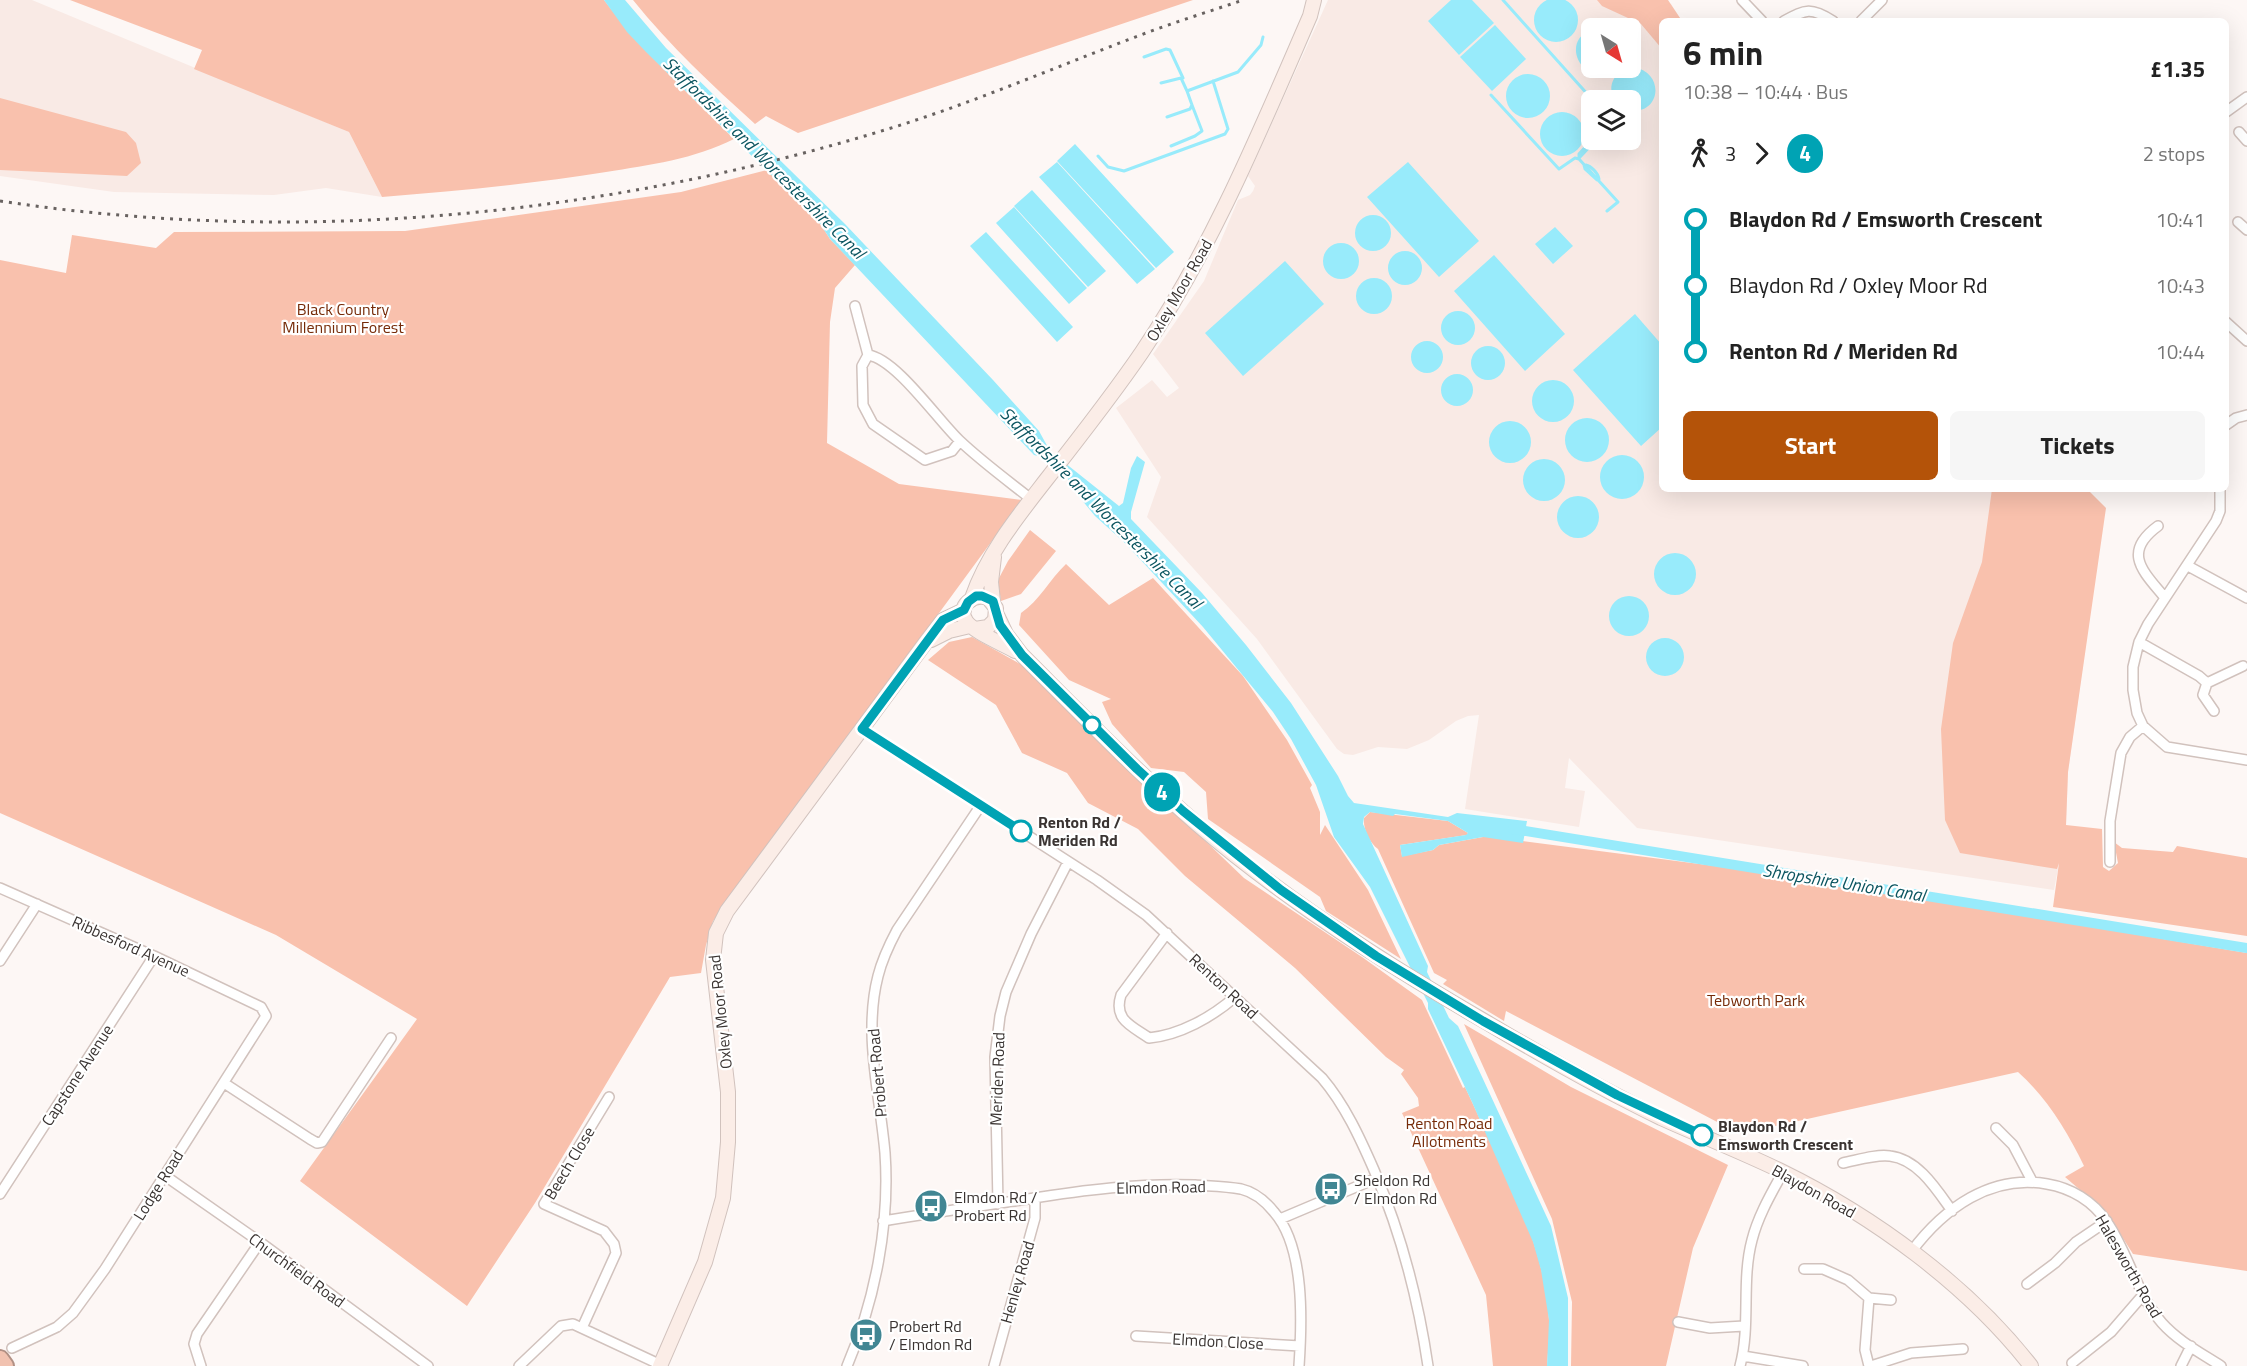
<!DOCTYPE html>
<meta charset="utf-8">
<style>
body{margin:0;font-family:"Titillium Web",sans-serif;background:#f6f6f6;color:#222;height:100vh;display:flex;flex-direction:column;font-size:22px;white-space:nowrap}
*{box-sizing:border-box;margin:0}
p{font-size:20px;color:#767676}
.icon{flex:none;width:33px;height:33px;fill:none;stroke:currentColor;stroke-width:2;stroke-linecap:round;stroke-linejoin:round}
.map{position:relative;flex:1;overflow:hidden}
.details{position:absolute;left:1659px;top:18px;width:570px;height:474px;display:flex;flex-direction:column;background:#fff;border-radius:9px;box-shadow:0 6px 24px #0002}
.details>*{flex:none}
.badge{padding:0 12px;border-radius:20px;font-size:21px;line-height:39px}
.needle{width:39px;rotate:143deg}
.controls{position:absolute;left:1581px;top:18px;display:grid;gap:12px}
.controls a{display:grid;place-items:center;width:60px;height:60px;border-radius:9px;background:#fff;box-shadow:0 6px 24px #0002;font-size:30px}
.map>.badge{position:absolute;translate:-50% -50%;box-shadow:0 0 0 3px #fff}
.legs{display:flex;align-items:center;gap:9px;height:66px;padding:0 24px;font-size:20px}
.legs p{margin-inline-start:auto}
.headline{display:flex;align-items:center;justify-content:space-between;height:102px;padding:0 24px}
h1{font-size:33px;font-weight:700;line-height:45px}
.action{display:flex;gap:12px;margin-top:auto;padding:12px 24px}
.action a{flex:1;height:69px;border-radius:9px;background:#b45309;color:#fff;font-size:24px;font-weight:700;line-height:69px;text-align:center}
.action a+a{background:#f6f6f6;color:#222}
ul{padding:0 24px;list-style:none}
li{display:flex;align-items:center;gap:21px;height:66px;font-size:22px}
li i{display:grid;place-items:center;width:9px;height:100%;margin:0 8px;background:currentColor}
li i::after{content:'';width:15px;height:15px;margin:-8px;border:4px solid;border-radius:50%;background:#fff}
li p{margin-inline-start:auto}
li:first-child i{background:linear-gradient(#0000 50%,currentColor 0)}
li:last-child i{background:linear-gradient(currentColor 50%,#0000 0)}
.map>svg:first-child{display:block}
.built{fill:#f9eae5;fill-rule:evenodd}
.green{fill:#f9c1ad}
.water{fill:#98ebfb}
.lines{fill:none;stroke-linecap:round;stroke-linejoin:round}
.stream{stroke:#98ebfb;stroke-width:3}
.canal{stroke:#98ebfb;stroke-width:10}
.street-casing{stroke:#d1c2bd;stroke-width:12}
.secondary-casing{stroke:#d1c2bd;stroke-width:16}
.highway-casing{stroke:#b19084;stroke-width:20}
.street{stroke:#fff;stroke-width:9}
.secondary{stroke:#fbede7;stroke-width:14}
.highway{stroke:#f1c2b0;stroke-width:16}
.rail{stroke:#686260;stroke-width:3;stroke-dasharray:3 6;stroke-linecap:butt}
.line-1-casing{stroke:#fff;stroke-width:14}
.line-1{stroke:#00a3b4;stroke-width:9}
.stop-1-dot{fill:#fff;stroke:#00a3b4;stroke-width:3}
.labels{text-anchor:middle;stroke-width:4.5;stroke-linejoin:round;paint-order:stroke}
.street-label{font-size:16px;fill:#3a3432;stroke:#fff}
.park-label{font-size:16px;fill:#762b08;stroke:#fff}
.stop-label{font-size:16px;font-weight:bold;fill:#3a3432;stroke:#fff;text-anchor:start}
.poi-label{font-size:16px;fill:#3a3432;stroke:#fff;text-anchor:start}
.water-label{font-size:18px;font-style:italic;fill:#0b5560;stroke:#fff}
</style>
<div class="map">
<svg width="2247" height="1366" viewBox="0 0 2247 1366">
<rect width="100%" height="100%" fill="#fdf7f5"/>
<path class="built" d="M0,0h32l317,132 33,65 -56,-9 -52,7 -160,-3 -114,-16z
M1328,0h335l8,4 11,17h-20v468h424l19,18 -37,265 -2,54 -12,64 -417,-62 -68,-70 -4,30 20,3 -6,36 -114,-18 14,-94 -11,1 -12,5 -27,19 -22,9 -29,-2 -25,8 -9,-1 -7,-5 -80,-110 -110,-122 14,-40 -45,-69 36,-28 15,17 12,-9 -26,-34 51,-73 34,-81 12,-5 3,-4 2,-5 -7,-10zM1592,28h38v40h-38zM1592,100h38v40h-38z"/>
<path class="green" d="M70,0h534c38,51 85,94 130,139 -39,20 -85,26 -128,33 -75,12 -149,19 -224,25l-33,-65 -155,-63 8,-19z
M633,0h560l-395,133 -32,-17 -11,8c-43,-39 -85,-78 -122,-124z
M1597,0h71l14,21h-20v28l-21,-25 -39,-18z
M0,98l126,34 10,11 5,20 -14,13 -127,-6z
M767,170l52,52 11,17 25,26 -20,23 -5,34 -3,121 72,41 123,16 -309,421 -7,24 -5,28 -31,4 -135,226 -68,103 -167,-125 117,-162 -141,-84 -276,-122v-553l66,13 6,-38 84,13 18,-16 231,-1 276,-39z
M1992,489h95l19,19 -38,264 -2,53 36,4 1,38 6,4 9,-8 -4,-21 8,6 51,4 4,-6 70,12v78l-194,-29 6,-44 -2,6 -97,-16 -15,-33 -4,-91 12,-86 29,-81z
M1030,530l26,21 -35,43 -20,7 -3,-21 10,-19z
M1066,564l43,41 44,-27 90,98 44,64 25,45 -2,3 10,24v23l5,-10 43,65 33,69 -75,-48 -6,-14 -112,-78 -2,-27 -22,-20 -33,-4 -39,-44 -10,-22 9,-3 -42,-19 -50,-55 2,-12c18,-12 29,-34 45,-49z
M972,637l50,28 222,213 118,79 60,43 41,88 2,-1 7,15c31,68 73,141 77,218 1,15 -1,31 -2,46h-54l-7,-71 -84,-182 17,-7 -1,-8 -17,-24 3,-4 -18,-13 -91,-89 -110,-92 -47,-47 -50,-26 -21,-30 -45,-20 -26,-48 -68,-45 21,-18z
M1370,812l78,9 20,12 -1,2 -67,10 2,11 31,-6 6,-5 44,-8h8l278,36 478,80v318l-114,-17 -26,-41 -42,-36 19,-11c-17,-35 -37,-68 -66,-94l-278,62 -234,-123 -2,10 -61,-37 4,-4 -13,-7 -56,-124c-9,-7 -15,-20 -14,-31z
M1464,1024l107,63 157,78 -35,83 -27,118h-95l1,-64 -20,-83z"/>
<path class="water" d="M1534 20a22 22 0 1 1 44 0a22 22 0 1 1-44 0Z
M604,0h21l41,48 179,176 148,156 46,51 11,20 69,55 4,-3 8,-35 6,-12 8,6 -14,50v7l71,74 44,52 45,58 47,73 10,20 6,7 94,14 9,-4 70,8 -4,22 -40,-6 -44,8 -6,5 -31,7 -2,-12 66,-10 2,-2 -20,-12 -53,-7 -2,2 -23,-4 -6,5 -1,7 65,142 -1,6 22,46 9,8 25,53 68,147 17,72v68h-21l2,-46 -8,-50 -8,-28 -61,-140 -44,-93v-6l-58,-116 -36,-50 -18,-52 -25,-46 -18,-27 -70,-85 -78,-84 -30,-27 -23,-28 -5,-11 -22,-19 -11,-3 -204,-216 -11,-17 -173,-170 -19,-20z
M1451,0h21l22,23 -35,32 -31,-34z
M1495,25l31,34 -34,32 -32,-34z
M1591,30l1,38h19c-29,19 -51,-27 -20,-38z
M1634,67c31,6 27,46 -3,44l-1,-11h-16c-8,-17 3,-31 20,-33z
M1506 96a22 22 0 1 1 44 0a22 22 0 1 1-44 0Z
M1540 134a22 22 0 1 1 44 0a22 22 0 1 1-44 0Z
M1075,144l99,108 -18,16 -99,-107z
M1057,162l98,107 -18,15 -98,-107z
M1408,162l71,79 -40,36 -72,-80z
M1032,190l74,81 -18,16 -74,-81z
M1014,207l73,81 -18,16 -73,-81z
M1355 233a18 18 0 1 1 36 0a18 18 0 1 1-36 0Z
M1555,227l18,19 -20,18 -18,-20z
M986,232l87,95 -16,15 -87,-96z
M1323 261a18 18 0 1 1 36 0a18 18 0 1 1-36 0Z
M1388 268a17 17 0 1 1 34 0a17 17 0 1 1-34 0Z
M1494,255l71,79 -40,37 -71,-80z
M1285,261l39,43 -81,72 -38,-43z
M1356 296a18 18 0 1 1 36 0a18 18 0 1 1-36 0Z
M1441 328a17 17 0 1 1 34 0a17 17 0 1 1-34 0Z
M1635,314l27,31v82l-21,19 -68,-76z
M1411 357a16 16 0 1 1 32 0a16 16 0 1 1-32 0Z
M1471 363a17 17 0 1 1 34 0a17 17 0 1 1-34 0Z
M1441 390a16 16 0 1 1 32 0a16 16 0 1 1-32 0Z
M1532 401a21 21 0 1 1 42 0a21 21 0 1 1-42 0Z
M1565 440a22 22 0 1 1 44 0a22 22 0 1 1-44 0Z
M1489 442a21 21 0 1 1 42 0a21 21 0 1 1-42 0Z
M1600 477a22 22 0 1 1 44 0a22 22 0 1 1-44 0Z
M1523 480a21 21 0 1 1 42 0a21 21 0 1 1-42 0Z
M1557 517a21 21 0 1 1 42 0a21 21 0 1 1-42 0Z
M1654 574a21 21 0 1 1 42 0a21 21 0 1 1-42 0Z
M1609 616a20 20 0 1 1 40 0a20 20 0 1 1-40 0Z
M1646 657a19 19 0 1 1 38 0a19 19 0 1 1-38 0Z"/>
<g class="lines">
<path class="stream" d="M1503,0l87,97 -1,46 -10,11v5
M1144,57l22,-8 4,1 13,28
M1161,83l20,-5 6,13
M1491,95l68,74 16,-11 4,1 39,43 -11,9
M1167,117l23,-8 2,-4 -5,-14 51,-19 23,-27 2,-8
M1171,146l24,-10 7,-5 -10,-26
M1098,156l10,11 16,4 101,-37 3,-5 -15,-48
M1580,157l16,-17
M1584,165l1,4 12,11
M1586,165c5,1 12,8 13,14"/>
<path class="canal" d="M1513,829l734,119"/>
<g class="street-casing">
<path id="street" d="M1742,0l20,21
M1784,21c22,-12 27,-14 49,0
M1861,21l21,-21
M2226,112l21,-15
M2239,132l8,9
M2238,222l9,8
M855,306l13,49
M2226,322l21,19
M2226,425l10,-7 11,-3
M960,441l-8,10 -27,9 -52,-36 -10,-19 -1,-39 6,-11c28,4 69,64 91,85 22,21 48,40 72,59
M2220,489v22l-4,10 -68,103 -9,18 -6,25v23l4,23 6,13 24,21 80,13
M2158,526c-37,27 -14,46 7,72
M2188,566l59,32
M2139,642l60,34 8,7
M2214,711l-11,-16 4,-12 36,-17
M862,729l235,151 49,35 176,163c23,27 38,60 52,92 27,63 44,128 54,196
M2110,862v-41l11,-68 9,-16 13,-11
M0,888l154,68 107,51 5,9 -161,253 -32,44 -16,14 -45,21
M1167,933l-46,62c-8,25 11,31 28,43 31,-3 63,-21 86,-41
M0,961l37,-57
M224,1083l86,56 7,4 5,-1 69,-104
M1996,1128l17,17 19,36
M1843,1163c15,-3 33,-9 47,-7 28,3 47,34 62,55
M164,1175l96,67 168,124
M0,1194l154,-238
M998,1204l-3,-147 5,-41 6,-24 25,-58 37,-72
M1280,1219l97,-41
M883,1221c48,-8 97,-15 145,-22 56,-9 111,-16 167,-14 15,1 31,1 46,4 13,3 25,13 33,23 31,35 28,110 25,154
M1911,1252c33,-44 80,-78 136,-68 24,4 46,17 60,38 22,32 29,71 55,101 16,18 39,30 59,43
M1804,1269h19l25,11 21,18 22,2
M2027,1284l28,-21 21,-21 31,-21
M1869,1298l-4,52 4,16
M1678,1322l32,6 34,-2
M582,1328l34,-75 -2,-9 -10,-13 -60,-27 65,-107
M1136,1336l164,10
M1743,1356l60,10
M2072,1363l39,-31 32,-37
M201,1366l-7,-22 3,-10 63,-92
M519,1366l42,-40 12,-2 88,41
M847,1366c28,-65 43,-142 38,-213 -5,-58 -22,-119 -7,-177 4,-16 11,-31 19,-46l84,-125
M994,1366l41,-148v-20
M1740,1366c11,-41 1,-85 12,-126 6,-24 19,-46 31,-68
M1871,1366l40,-13 52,-4
M2181,1366l10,-20"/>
</g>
<g class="secondary-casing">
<path id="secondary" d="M972,598c15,-44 46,-82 74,-118 33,-42 66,-84 96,-128 70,-104 118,-221 168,-336l4,-16
M993,601l-2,-19 3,-25
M997,615l9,19 16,21c57,57 114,116 175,169 88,76 188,140 289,198 57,34 115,67 175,96 40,18 81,34 120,53 92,45 187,114 250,195
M975,629l13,-2 7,-7 1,-12 -8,-10c-14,-5 -32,8 -22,23 6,10 37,23 49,30
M931,640l18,-9 21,-5
M660,1366l45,-104 18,-64 5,-56v-50l-15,-132 3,-27 11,-22 199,-269 17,-22 21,-10"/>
</g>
<g class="highway-casing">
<path id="highway" d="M0,1359l5,7"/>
</g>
<use href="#street" class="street"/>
<use href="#secondary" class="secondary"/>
<use href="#highway" class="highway"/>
<path class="rail" d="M0,201c297,45 601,16 888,-72 88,-27 172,-64 258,-96 32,-12 65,-22 97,-33"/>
</g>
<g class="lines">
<g class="line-1-casing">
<path id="line-1" d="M1021,831l-159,-102 81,-109 21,-10 4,-8 8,-6h6l11,5 7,24 22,30 115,114 46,42 98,79 95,66 107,65 134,74 85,40"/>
</g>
<use href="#line-1" class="line-1"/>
</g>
<defs>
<g id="bus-disc" transform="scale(1.725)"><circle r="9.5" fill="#418693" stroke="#fff"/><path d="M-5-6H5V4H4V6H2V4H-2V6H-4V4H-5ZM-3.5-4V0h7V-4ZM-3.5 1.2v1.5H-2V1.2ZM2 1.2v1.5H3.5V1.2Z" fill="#fff"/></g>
</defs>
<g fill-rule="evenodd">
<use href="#bus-disc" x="1331" y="1189"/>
<use href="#bus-disc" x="931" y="1206"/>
<use href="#bus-disc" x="866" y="1335"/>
</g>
<g class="stop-1-dot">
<circle cx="1092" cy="725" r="8"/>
<circle cx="1021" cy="831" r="10"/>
<circle cx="1702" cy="1135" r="10"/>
</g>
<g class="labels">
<g class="street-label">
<text transform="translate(1179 290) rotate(-60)" y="6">Oxley Moor Road</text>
<text transform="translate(131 946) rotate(24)" y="6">Ribbesford Avenue</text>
<text transform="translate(1224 986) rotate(43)" y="6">Renton Road</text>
<text transform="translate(720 1012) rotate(-96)" y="6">Oxley Moor Road</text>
<text transform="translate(877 1073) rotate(-95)" y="6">Probert Road</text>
<text transform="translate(77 1075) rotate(-57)" y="6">Capstone Avenue</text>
<text transform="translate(997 1079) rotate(-88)" y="6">Meriden Road</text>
<text transform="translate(569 1163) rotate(-59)" y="6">Beech Close</text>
<text transform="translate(158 1185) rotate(-58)" y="6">Lodge Road</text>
<text transform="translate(1161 1187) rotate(-1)" y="6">Elmdon Road</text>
<text transform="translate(1814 1191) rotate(29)" y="6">Blaydon Road</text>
<text transform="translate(2129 1266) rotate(60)" y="6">Halesworth Road</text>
<text transform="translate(297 1270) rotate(36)" y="6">Churchfield Road</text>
<text transform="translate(1017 1282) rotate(-74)" y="6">Henley Road</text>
<text transform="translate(1218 1341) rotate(3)" y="6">Elmdon Close</text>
</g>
<g class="park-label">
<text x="343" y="315">Black Country<tspan x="343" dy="18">Millennium Forest</tspan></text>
<text x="1756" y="1006">Tebworth Park</text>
<text x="1449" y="1129">Renton Road<tspan x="1449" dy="18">Allotments</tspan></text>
</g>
<g class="stop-label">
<text x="1038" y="828">Renton Rd /<tspan x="1038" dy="18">Meriden Rd</tspan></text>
<text x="1718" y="1132">Blaydon Rd /<tspan x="1718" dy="18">Emsworth Crescent</tspan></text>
</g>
<g class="poi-label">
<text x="1354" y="1186">Sheldon Rd<tspan x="1354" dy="18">/ Elmdon Rd</tspan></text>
<text x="954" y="1203">Elmdon Rd /<tspan x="954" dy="18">Probert Rd</tspan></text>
<text x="889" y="1332">Probert Rd<tspan x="889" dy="18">/ Elmdon Rd</tspan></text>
</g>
<g class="water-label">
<text transform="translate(764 158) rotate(45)" y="6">Staffordshire and Worcestershire Canal</text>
<text transform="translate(1101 508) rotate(45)" y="6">Staffordshire and Worcestershire Canal</text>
<text transform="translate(1844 883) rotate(9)" y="6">Shropshire Union Canal</text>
</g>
</g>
</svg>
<div class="controls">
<a><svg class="needle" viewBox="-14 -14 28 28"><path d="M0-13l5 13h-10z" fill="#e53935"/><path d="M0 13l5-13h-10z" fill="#767676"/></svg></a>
<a><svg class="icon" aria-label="layers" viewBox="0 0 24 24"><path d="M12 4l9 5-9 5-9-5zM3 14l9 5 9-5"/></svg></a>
</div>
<b class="badge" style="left:1162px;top:792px;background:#00a3b4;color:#fff">4</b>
<section class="details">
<div class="headline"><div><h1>6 min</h1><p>10:38 – 10:44 · Bus</p></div><b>£1.35</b></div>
<div class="legs"><svg class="icon" aria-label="walk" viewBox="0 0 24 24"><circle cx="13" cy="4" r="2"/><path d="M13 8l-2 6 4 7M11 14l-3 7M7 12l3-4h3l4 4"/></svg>3<svg class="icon" aria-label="forward" viewBox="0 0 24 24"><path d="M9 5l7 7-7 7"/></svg><b class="badge" style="background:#00a3b4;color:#fff">4</b><p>2 stops</p></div>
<ul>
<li><i style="color:#00a3b4"></i><b>Blaydon Rd / Emsworth Crescent</b><p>10:41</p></li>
<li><i style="color:#00a3b4"></i><span>Blaydon Rd / Oxley Moor Rd</span><p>10:43</p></li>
<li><i style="color:#00a3b4"></i><b>Renton Rd / Meriden Rd</b><p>10:44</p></li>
</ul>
<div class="action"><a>Start</a><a>Tickets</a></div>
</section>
</div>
